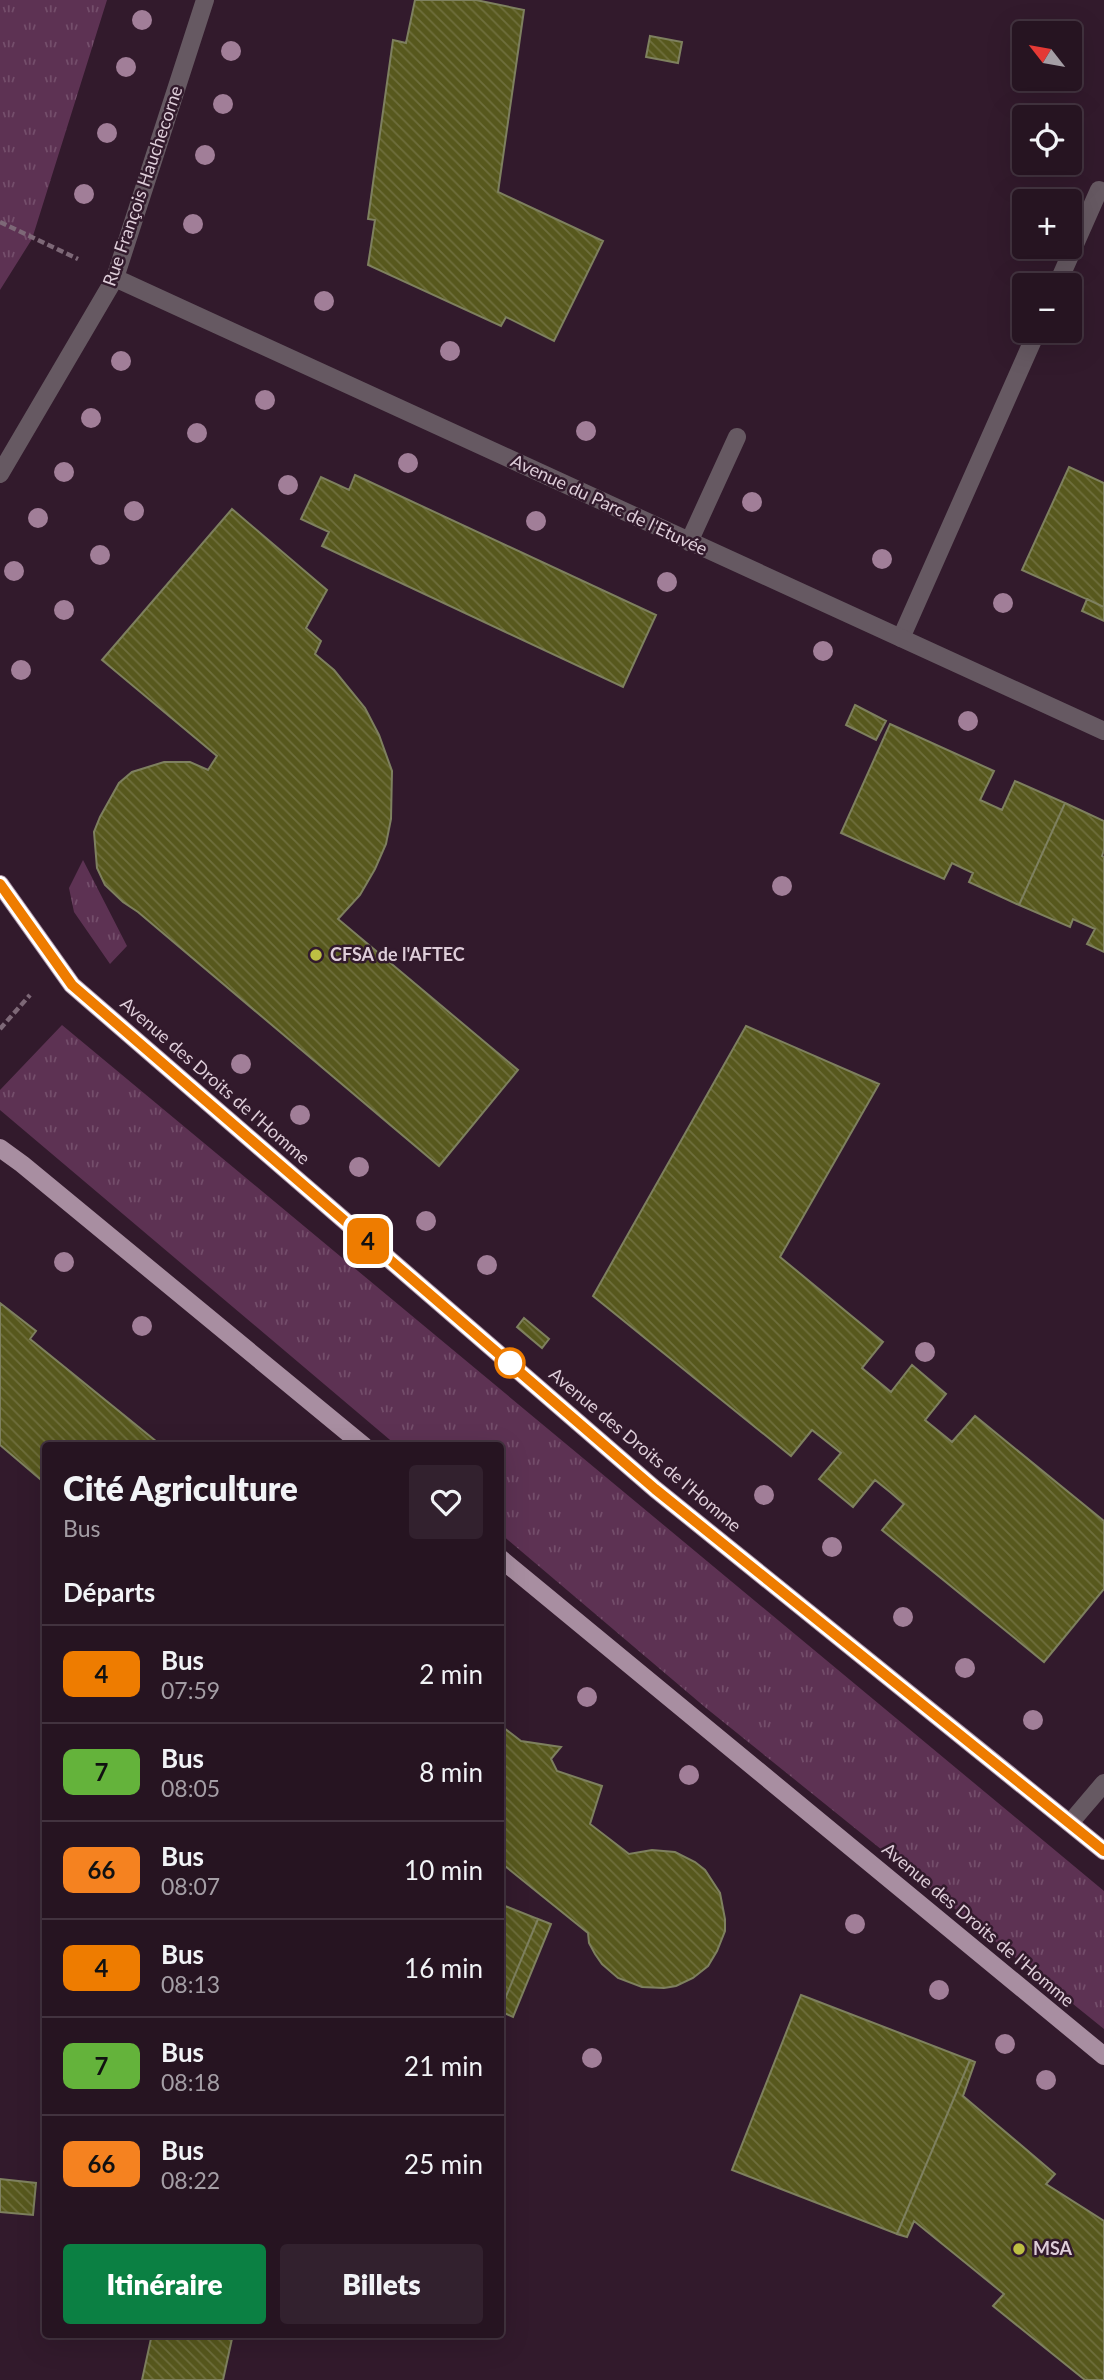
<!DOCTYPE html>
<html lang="fr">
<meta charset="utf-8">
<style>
body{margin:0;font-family:Lato,sans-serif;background:#32212e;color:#f1f3f6;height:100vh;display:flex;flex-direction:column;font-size:26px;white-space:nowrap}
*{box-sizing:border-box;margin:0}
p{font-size:23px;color:#a49ea5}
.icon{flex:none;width:38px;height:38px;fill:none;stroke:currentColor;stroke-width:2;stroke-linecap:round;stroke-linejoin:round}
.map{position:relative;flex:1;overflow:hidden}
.details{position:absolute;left:42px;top:1442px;width:462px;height:896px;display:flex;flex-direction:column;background:#261421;border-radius:7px;box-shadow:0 7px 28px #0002,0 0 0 2px #42333f}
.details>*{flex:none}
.badge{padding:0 14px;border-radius:10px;font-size:24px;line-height:46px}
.needle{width:46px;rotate:301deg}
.buttons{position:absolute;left:1012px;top:21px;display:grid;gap:14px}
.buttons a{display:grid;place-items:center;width:70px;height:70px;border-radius:7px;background:#261421;box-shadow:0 7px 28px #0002,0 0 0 2px #42333f;font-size:35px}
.map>.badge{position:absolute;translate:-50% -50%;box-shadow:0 0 0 4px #fff}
h2{padding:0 21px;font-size:26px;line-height:63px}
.round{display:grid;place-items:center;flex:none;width:74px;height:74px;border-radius:7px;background:#32212e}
.head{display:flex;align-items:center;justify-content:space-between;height:119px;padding:0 21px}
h1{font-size:33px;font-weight:800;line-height:52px}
.button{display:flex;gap:14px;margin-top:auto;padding:14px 21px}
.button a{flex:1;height:80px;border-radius:7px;background:#0b8043;color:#fff;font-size:28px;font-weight:800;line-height:80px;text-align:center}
.button a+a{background:#32212e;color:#f1f3f6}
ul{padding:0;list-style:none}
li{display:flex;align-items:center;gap:21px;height:98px;padding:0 21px;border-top:2px solid #42333f}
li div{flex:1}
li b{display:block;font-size:26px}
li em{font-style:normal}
li .badge{min-width:77px;font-weight:700;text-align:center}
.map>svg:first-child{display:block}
.grass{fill:url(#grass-tufts)}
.building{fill:url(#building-back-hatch);stroke:#7e805f;stroke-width:2}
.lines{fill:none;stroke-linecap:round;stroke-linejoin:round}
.path{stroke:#7d6877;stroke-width:4.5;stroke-dasharray:7 3.5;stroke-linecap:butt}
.service{stroke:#665962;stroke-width:18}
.minor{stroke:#665962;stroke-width:18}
.primary{stroke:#a88ea1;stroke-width:18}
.tree{fill:#a17e98}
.line-casing{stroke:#fff;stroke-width:16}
.line{stroke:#ee7c00;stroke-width:10}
.poi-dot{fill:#bdbf43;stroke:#321a2c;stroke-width:2.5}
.stop-dot{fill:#fff;stroke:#ee7c00;stroke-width:3.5}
.labels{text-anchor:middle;stroke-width:5;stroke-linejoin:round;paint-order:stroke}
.street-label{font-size:18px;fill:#decdd9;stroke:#321a2c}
.poi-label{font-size:18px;font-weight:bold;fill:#decdd9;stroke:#321a2c;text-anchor:start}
</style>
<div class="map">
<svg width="1104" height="2380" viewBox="0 0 1104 2380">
<defs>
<pattern id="grass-tufts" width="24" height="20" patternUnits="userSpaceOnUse" patternTransform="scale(1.75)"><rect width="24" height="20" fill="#5d3253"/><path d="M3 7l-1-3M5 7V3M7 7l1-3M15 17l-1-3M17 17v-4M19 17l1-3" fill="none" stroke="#744e6b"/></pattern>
<pattern id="building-back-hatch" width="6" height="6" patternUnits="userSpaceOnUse" patternTransform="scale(1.75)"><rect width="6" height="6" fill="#57581d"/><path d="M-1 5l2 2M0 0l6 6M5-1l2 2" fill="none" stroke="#6f6f3d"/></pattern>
</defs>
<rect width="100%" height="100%" fill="#321a2c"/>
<path class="grass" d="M0,0h107l-75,239 -32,51z
M83,860l44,86 -17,18 -36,-52 -5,-24z
M62,1025l1042,866v138l-398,-321 -205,-174 -1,-88 -104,-1 -396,-335v-20z"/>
<path class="building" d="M415,0h61l48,10 -26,182 105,49 -49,100 -48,-24 -5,9 -133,-61 7,-45 -7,-1 25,-179 13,3z
M650,36l32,6 -4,21 -32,-6z
M1069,467l35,16v124l-82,-37z
M355,475l301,140 -33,72 -301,-141 7,-14 -28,-13 20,-42 28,13z
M232,509l95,81 -21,38 15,13 -6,13 19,16 31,38 14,27 13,36 -1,48 -5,25 -11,25 -15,26 -22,24 180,151 -79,96 -301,-254 -15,-10 -18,-17 -8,-17 -3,-36 6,-15 19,-34 13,-11 32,-10h26l18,8 9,-14 -115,-96z
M1087,599l17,8v14l-22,-10z
M855,705l31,16 -10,19 -30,-15z
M890,724l104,47 -14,29 22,10 13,-29 50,22 -46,102 -50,-23 4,-9 -21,-10 -8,16 -103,-46z
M1065,803l39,18v29l-2,6 2,1v95l-17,-8 8,-15 -22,-10 -3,8 -51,-22z
M746,1026l133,58 -99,173 103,85 -21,26 29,24 21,-27 34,29 -21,26 27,22 23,-26 129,105v68l-60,73 -162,-132 22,-26 -14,-12 -15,-12 -22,27 -34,-28 22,-26 -29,-23 -21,26 -198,-160z
M0,1303l36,28 -6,8 132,107h-116v38l-46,-39z
M524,1318l25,21 -7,9 -25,-21z
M500,1725l21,16 40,6 -10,12 6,12 45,15 -12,38 39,30 23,-4 23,2 20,10 10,8 15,23 5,26v12l-8,20 -9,15 -15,12 -17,8 -12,2 -22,-1 -24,-9 -16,-14 -7,-10 -6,-11 -1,-10 -88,-71z
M500,1904l38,15 -38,92z
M538,1919l13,5 -38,93 -13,-6z
M801,1995l169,65 -73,174 -165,-64z
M970,2060l5,2 -12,34 92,78 -9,10 58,37v159h-19l-92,-74 11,-12 -90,-73 -7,16 -10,-3z
M0,2179l36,4 -3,32 -33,-3z
M152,2334h81l-10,46h-81z"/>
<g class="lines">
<path class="path" d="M0,222l78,37
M0,1029l30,-34"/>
<path class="service" d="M1057,285l42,-95
M689,542l48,-105
M901,638l136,-307
M1070,1823l34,-40"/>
<path class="minor" d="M115,278l989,453
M0,474l115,-196 90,-278"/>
<path class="primary" d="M0,884l72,101 583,504 449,362
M0,1148l22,16 342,282
M500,1558l604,498"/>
</g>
<g class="tree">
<circle cx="142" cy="20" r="10"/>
<circle cx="231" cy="51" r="10"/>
<circle cx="126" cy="67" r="10"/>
<circle cx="223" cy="104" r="10"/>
<circle cx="107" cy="133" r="10"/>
<circle cx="205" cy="155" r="10"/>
<circle cx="84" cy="194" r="10"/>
<circle cx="193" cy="224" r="10"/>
<circle cx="324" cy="301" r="10"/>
<circle cx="450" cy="351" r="10"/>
<circle cx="121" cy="361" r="10"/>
<circle cx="265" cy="400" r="10"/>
<circle cx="91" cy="418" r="10"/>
<circle cx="586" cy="431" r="10"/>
<circle cx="197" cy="433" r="10"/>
<circle cx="408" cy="463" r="10"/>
<circle cx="64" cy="472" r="10"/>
<circle cx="288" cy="485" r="10"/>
<circle cx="752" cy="502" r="10"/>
<circle cx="134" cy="511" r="10"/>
<circle cx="38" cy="518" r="10"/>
<circle cx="536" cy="521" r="10"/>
<circle cx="100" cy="555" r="10"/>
<circle cx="882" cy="559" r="10"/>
<circle cx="14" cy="571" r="10"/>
<circle cx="667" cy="582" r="10"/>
<circle cx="1003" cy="603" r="10"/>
<circle cx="64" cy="610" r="10"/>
<circle cx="823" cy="651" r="10"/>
<circle cx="21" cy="670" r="10"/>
<circle cx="968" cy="721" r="10"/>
<circle cx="782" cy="886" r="10"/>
<circle cx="241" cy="1064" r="10"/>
<circle cx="300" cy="1115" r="10"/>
<circle cx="359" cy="1167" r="10"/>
<circle cx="426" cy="1221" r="10"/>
<circle cx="64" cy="1262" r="10"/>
<circle cx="487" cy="1265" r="10"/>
<circle cx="142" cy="1326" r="10"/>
<circle cx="925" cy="1352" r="10"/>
<circle cx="764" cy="1495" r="10"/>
<circle cx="832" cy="1547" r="10"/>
<circle cx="903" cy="1617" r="10"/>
<circle cx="965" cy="1668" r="10"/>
<circle cx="587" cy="1697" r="10"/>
<circle cx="1033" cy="1720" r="10"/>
<circle cx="689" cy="1775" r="10"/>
<circle cx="855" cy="1924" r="10"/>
<circle cx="939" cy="1990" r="10"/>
<circle cx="1005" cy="2044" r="10"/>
<circle cx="592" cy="2058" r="10"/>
<circle cx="1046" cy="2080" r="10"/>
</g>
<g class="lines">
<g class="line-casing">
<path id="line" d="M0,884l72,101 583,504 449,362"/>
</g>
<use href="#line" class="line"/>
</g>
<g class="poi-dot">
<circle cx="316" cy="955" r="7"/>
<circle cx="1019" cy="2249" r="7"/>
</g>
<circle class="stop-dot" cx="510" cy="1363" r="14"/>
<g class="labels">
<g class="street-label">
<text transform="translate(143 186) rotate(-71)" y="6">Rue François Hauchecorne</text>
<text transform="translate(609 505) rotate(25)" y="6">Avenue du Parc de l'Etuvée</text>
<text transform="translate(215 1081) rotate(41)" y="6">Avenue des Droits de l'Homme</text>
<text transform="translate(645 1450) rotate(40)" y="6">Avenue des Droits de l'Homme</text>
<text transform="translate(978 1925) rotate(40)" y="6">Avenue des Droits de l'Homme</text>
</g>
<g class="poi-label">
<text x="330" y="961">CFSA de l'AFTEC</text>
<text x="1033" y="2255">MSA</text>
</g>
</g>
</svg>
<div class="buttons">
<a><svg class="needle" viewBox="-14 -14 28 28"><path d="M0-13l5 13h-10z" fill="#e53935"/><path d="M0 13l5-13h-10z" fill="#a49ea5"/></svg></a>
<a><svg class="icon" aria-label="locate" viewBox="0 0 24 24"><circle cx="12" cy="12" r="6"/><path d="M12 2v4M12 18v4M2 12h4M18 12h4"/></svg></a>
<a>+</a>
<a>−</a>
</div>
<b class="badge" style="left:368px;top:1241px;background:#ee7c00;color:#111">4</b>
<section class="details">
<div class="head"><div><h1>Cité Agriculture</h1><p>Bus</p></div><a class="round"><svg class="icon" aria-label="heart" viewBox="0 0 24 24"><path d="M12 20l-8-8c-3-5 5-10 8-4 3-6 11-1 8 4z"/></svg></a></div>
<h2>Départs</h2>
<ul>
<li><span class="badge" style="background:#ee7c00;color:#111">4</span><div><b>Bus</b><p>07:59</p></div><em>2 min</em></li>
<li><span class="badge" style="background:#64b33b;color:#111">7</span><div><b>Bus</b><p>08:05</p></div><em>8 min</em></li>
<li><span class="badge" style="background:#f58220;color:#111">66</span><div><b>Bus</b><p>08:07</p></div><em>10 min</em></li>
<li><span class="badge" style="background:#ee7c00;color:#111">4</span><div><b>Bus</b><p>08:13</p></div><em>16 min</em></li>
<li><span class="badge" style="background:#64b33b;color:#111">7</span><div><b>Bus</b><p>08:18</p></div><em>21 min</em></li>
<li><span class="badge" style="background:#f58220;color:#111">66</span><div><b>Bus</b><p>08:22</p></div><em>25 min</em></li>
</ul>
<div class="button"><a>Itinéraire</a><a>Billets</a></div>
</section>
</div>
